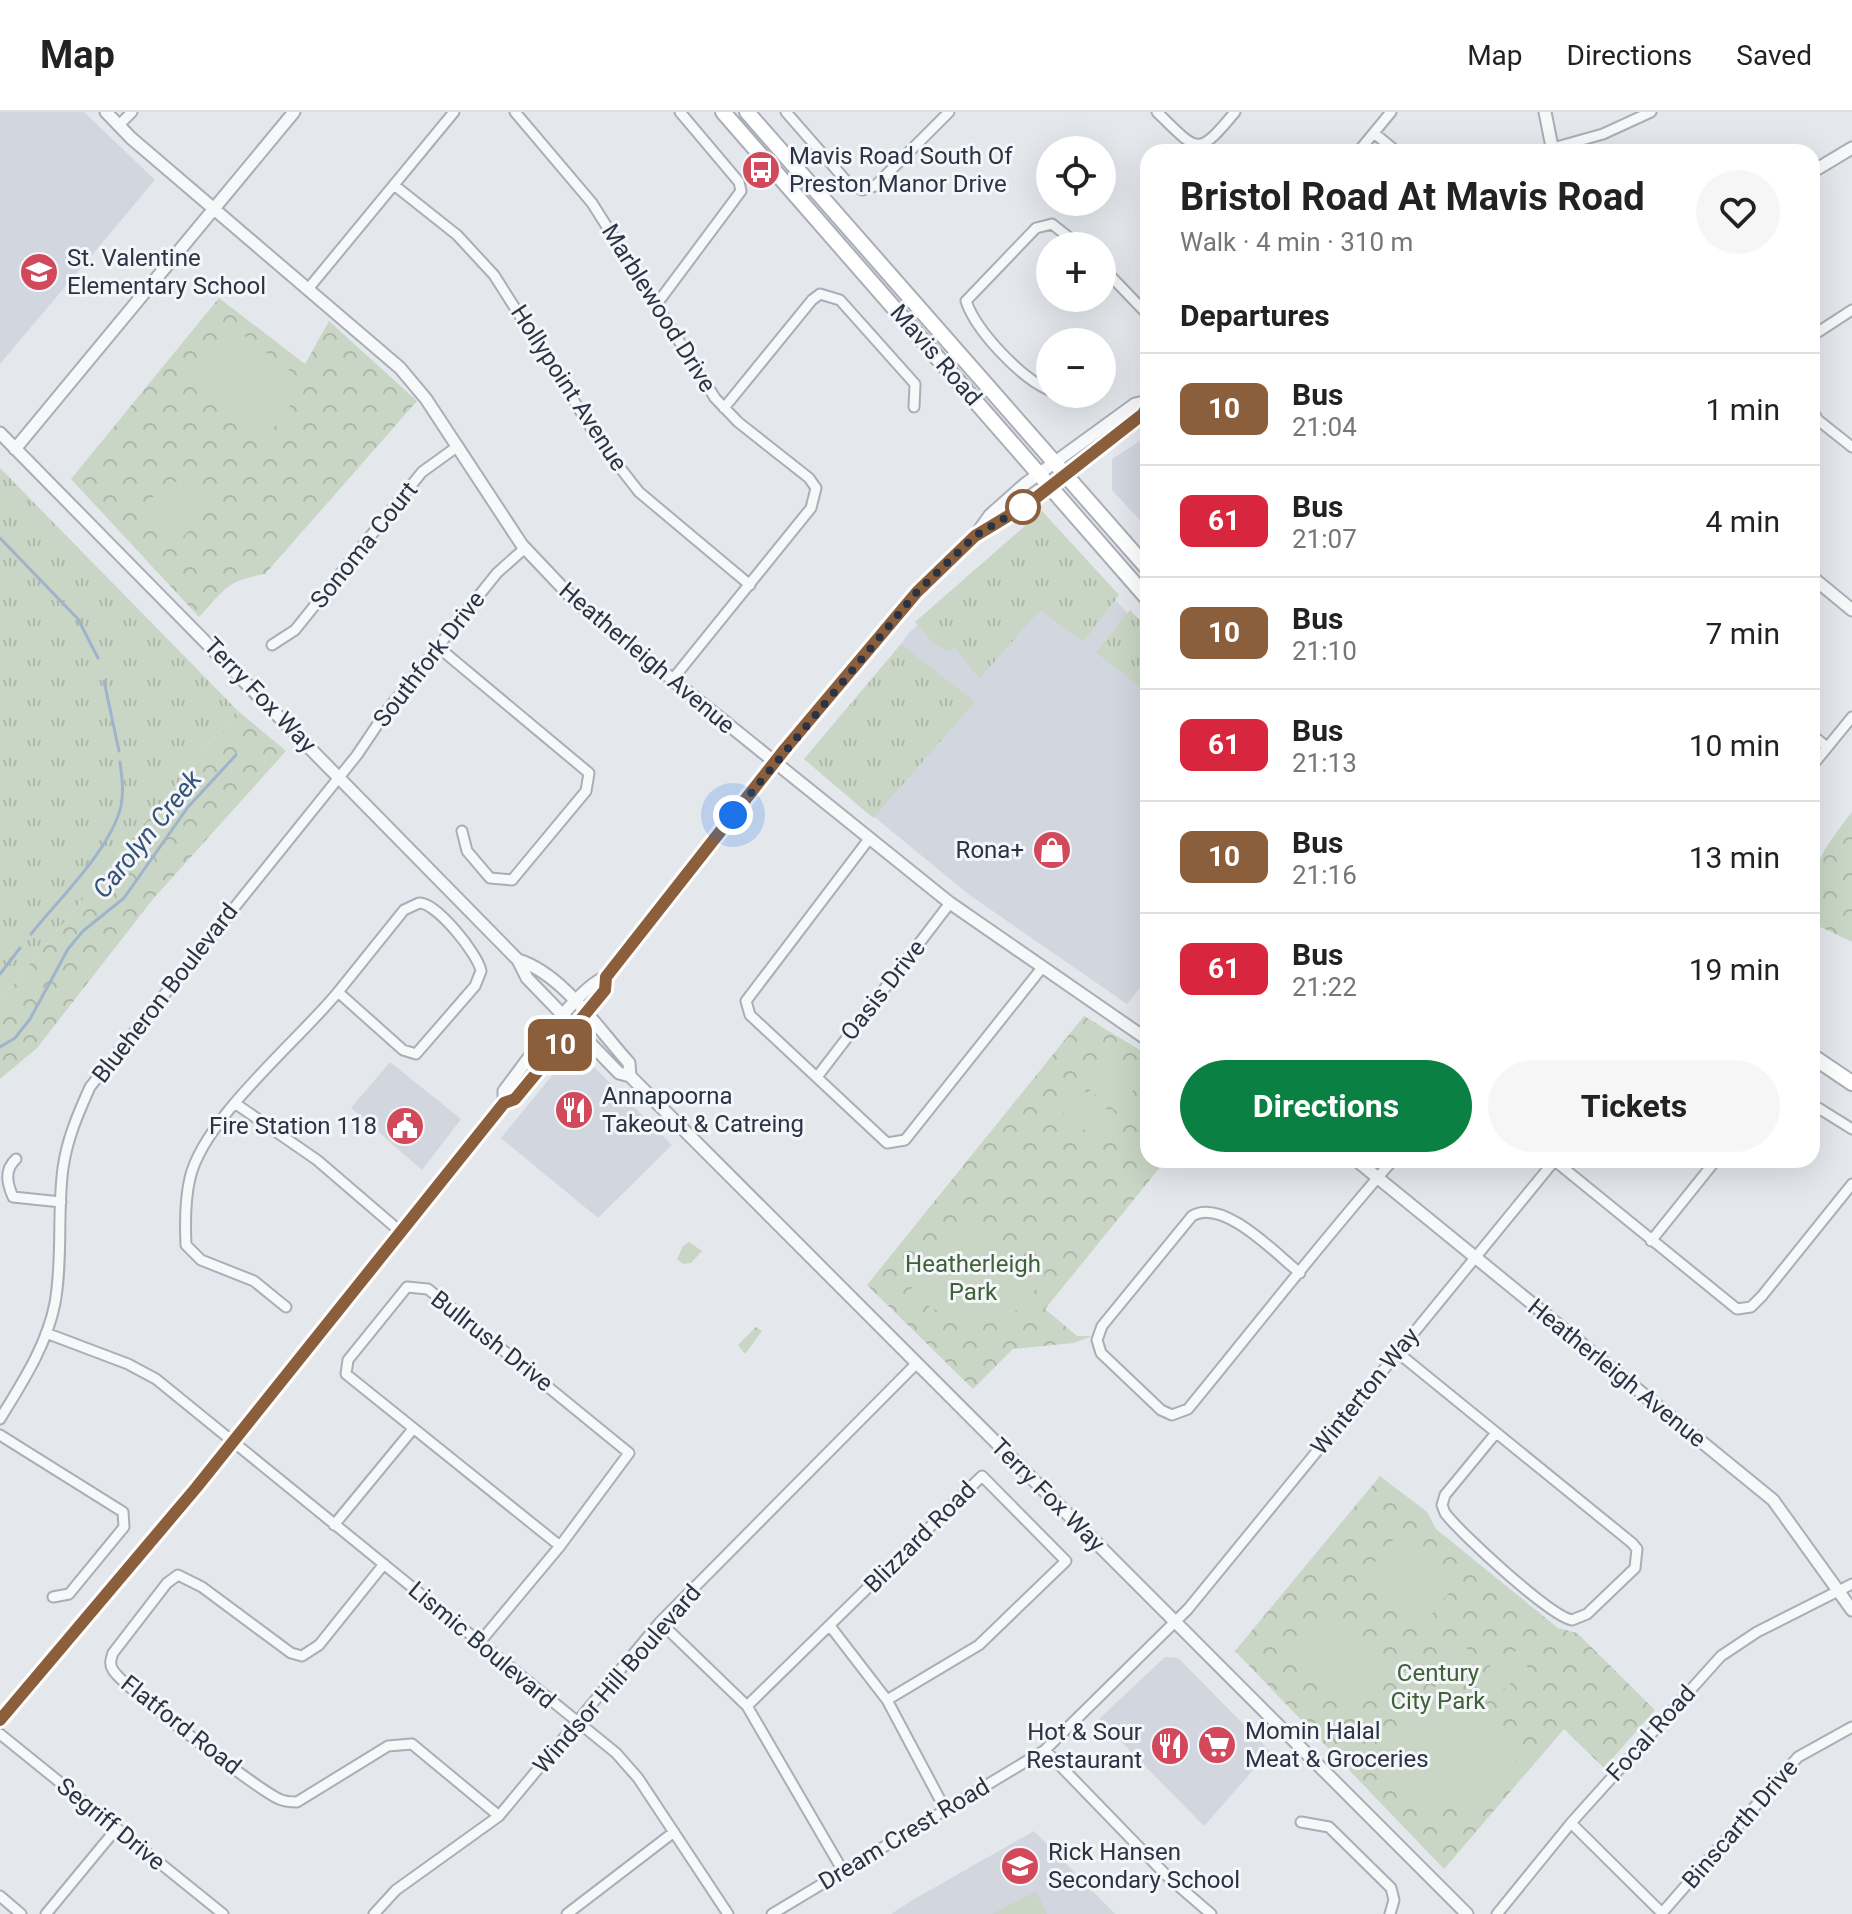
<!DOCTYPE html>
<meta charset="utf-8">
<style>
body{margin:0;font-family:Roboto,sans-serif;background:#f6f6f6;color:#222;height:100vh;display:flex;flex-direction:column;font-size:30px;white-space:nowrap}
*{box-sizing:border-box;margin:0}
p{font-size:26px;color:#767676}
.icon{flex:none;width:44px;height:44px;fill:none;stroke:currentColor;stroke-width:2;stroke-linecap:round;stroke-linejoin:round}
.map{position:relative;flex:1;overflow:hidden}
.side{position:absolute;left:1140px;top:32px;width:680px;height:1024px;display:flex;flex-direction:column;background:#fff;border-radius:24px;box-shadow:0 8px 32px #0002}
.side>*{flex:none}
.badge{padding:0 16px;border-radius:12px;font-size:28px;line-height:52px}
.fabs{position:absolute;left:1036px;top:24px;display:grid;gap:16px}
.fabs a{display:grid;place-items:center;width:80px;height:80px;border-radius:50%;background:#fff;box-shadow:0 8px 32px #0002;font-size:40px}
.you{position:absolute;width:40px;height:40px;margin:-20px;border:6px solid #fff;border-radius:50%;background:#1a73e8;box-shadow:0 0 0 12px #1a73e833}
.map>.badge{position:absolute;translate:-50% -50%;box-shadow:0 0 0 4px #fff}
h2{padding:0 40px;font-size:30px;line-height:72px}
.round{display:grid;place-items:center;flex:none;width:84px;height:84px;border-radius:42px;background:#f6f6f6}
.overview{display:flex;align-items:center;justify-content:space-between;height:136px;padding:0 40px}
h1{font-size:38px;font-weight:700;line-height:60px}
.cta{display:flex;gap:16px;margin-top:auto;padding:16px 40px}
.cta a{flex:1;height:92px;border-radius:48px;background:#0b8043;color:#fff;font-size:32px;font-weight:700;line-height:92px;text-align:center}
.cta a+a{background:#f6f6f6;color:#222}
ul{padding:0;list-style:none}
li{display:flex;align-items:center;gap:24px;height:112px;padding:0 40px;border-top:2px solid #e0e0e0}
li div{flex:1}
li b{display:block;font-size:30px}
li em{font-style:normal}
li .badge{min-width:88px;font-weight:700;text-align:center}
header{display:flex;align-items:center;gap:48px;box-sizing:border-box;height:112px;padding:0 40px;background:#fff;border-bottom:2px solid #e0e0e0}
header strong{font-size:38px}
nav{display:flex;gap:44px;margin-inline-start:auto;font-size:28px}
.map>svg:first-child{display:block}
.built{fill:#d2d6de}
.grass{fill:url(#grass-tufts)}
.park{fill:url(#park-crowns)}
.garden{fill:#c9d6c5}
.lines{fill:none;stroke-linecap:round;stroke-linejoin:round}
.stream{stroke:#9fb4cc;stroke-width:3}
.minor-casing{stroke:#a9aeb7;stroke-width:13}
.tertiary-casing{stroke:#a9aeb7;stroke-width:15}
.secondary-casing{stroke:#a9aeb7;stroke-width:18}
.minor{stroke:#f7f8fa;stroke-width:9}
.tertiary{stroke:#f7f8fa;stroke-width:11}
.secondary{stroke:#fff;stroke-width:14}
.line-casing{stroke:#fff;stroke-width:18}
.line{stroke:#8b5e3c;stroke-width:12}
.walk{stroke:#2b3445;stroke-width:8;stroke-dasharray:0 14.4}
.stop-dot{fill:#fff;stroke:#8b5e3c;stroke-width:4}
.labels{text-anchor:middle;stroke-width:6;stroke-linejoin:round;paint-order:stroke}
.poi-label{font-size:24px;fill:#2b3445;stroke:#f4f6f9;text-anchor:start}
.street-label{font-size:24px;fill:#2b3445;stroke:#f4f6f9}
.park-label{font-size:24px;fill:#3f6138;stroke:#f4f6f9}
.water-label{font-size:26px;font-style:italic;fill:#34527a;stroke:#f4f6f9}
</style>
<header>
<strong>Map</strong>
<nav><a>Map</a><a>Directions</a><a>Saved</a></nav>
</header>
<div class="map">
<svg width="1852" height="1802" viewBox="0 0 1852 1802">
<defs>
<pattern id="grass-tufts" width="24" height="20" patternUnits="userSpaceOnUse" patternTransform="scale(2)"><rect width="24" height="20" fill="#c9d6c5"/><path d="M3 7l-1-3M5 7V3M7 7l1-3M15 17l-1-3M17 17v-4M19 17l1-3" fill="none" stroke="#adb8ab"/></pattern>
<pattern id="park-crowns" width="20" height="18" patternUnits="userSpaceOnUse" patternTransform="scale(2)"><rect width="20" height="18" fill="#c9d6c5"/><path d="M2 6a3 3 0 1 1 6 0M12 15a3 3 0 1 1 6 0" fill="none" stroke="#adb8ab"/></pattern>
</defs>
<rect width="100%" height="100%" fill="#e4e7ec"/>
<path class="built" d="M0,0h84l71,68 -155,184z
M1148,324v93l-36,-39v-31z
M1020,420l41,5 87,100v341l-21,26 -159,-110 -159,-131 101,-131z
M564,949h24l84,84 -74,73 -97,-80z
M390,950l71,57 -39,51 -71,-62z
M1165,1545l13,1 92,93 -66,75 -105,-107z
M1034,1719l81,83h-224l20,-13z"/>
<path class="grass" d="M0,356l237,242 -237,291z
M1042,399l77,84 -36,47 -43,-32 -60,68c-11,-8 -14,-20 -25,-30l-8,3 -14,-8 -18,-21z
M1130,498l18,19v65l-52,-42z
M901,532l74,58 -102,116 -69,-59z"/>
<path class="park" d="M219,186l86,66 24,-43 88,80 -152,173c-38,6 -41,16 -66,43l-128,-138z
M237,598l49,41 -133,148 -116,149 -37,31v-78z
M1852,700v130l-40,-19c0,-58 5,-66 40,-111z
M1084,904l64,39v105h18l-121,149 32,27h15l-19,7 -60,6 -40,40 -106,-104z
M689,1130l13,9 -11,12 -8,1 -6,-5 6,-13z
M756,1215l6,4 -17,23 -7,-9z
M1380,1364l47,36 9,17 122,99 19,5 78,77 -51,58 -40,-39 -120,140 -209,-218z"/>
<path class="garden" d="M235,217l72,55 -44,57 -72,-55z
M175,370l7,2 25,22 1,5 -30,31c-14,-2 -32,-22 -35,-35l21,-21z
M1101,949l34,27 -19,23 -34,-27z
M1080,976l34,27 -19,23 -34,-27z
M973,1107l72,55c-39,69 -79,58 -137,19l55,-73z
M1399,1421l59,49 -32,39 -59,-50z
M1330,1508l57,52 -34,37 -58,-52z
M1467,1536l6,22 -14,4 -5,-22z
M1523,1538l8,32 -15,4 -8,-33z
M1503,1543l8,32 -15,4 -8,-33z
M1434,1575h8l78,69c-46,66 -86,68 -140,6z
M1036,1780l11,22h-55z"/>
<g class="lines">
<path class="stream" d="M0,426l78,81 20,39
M104,569l15,70
M31,822c28,-35 80,-85 90,-128 3,-15 1,-29 -1,-44
M0,862l20,-26
M0,935l15,-9 15,-19 38,-70 15,-18 41,-33 64,-91 48,-52"/>
<g class="minor-casing">
<path id="minor" d="M515,0l77,91 123,195 23,24 71,56 7,10 -5,20 -139,172
M786,0l62,71 14,7 13,-4 74,-74
M1157,0c41,40 40,46 78,0
M119,13l13,-13
M1374,21l23,19
M1553,36l50,-14 48,-22
M1358,40l33,-40
M394,73l63,50 37,40 106,167 39,50 111,93
M1102,155l46,48
M308,177l146,-177
M656,193l85,-114 -2,-9 -59,-70
M1812,224l40,-26
M1049,278c-29,-13 -73,-59 -83,-89l70,-73 16,-4 28,22
M724,296l88,-108 8,-6 20,6 75,84 -1,23
M1812,298l6,10 34,27
M272,533l23,-15 127,-158 36,-26
M438,535l151,126 -3,18 -74,89 -22,-2 -23,-27 -5,-20
M1812,623l15,12
M1812,654l40,-49
M869,727l-123,162 4,14 137,128 18,-3 136,-171
M419,791c17,-1 59,51 62,68l-6,15 -59,68 -13,-4 -65,-58 66,-82z
M817,965l133,-174
M236,992l81,56 85,73
M1812,992l40,25
M16,1047c-12,11 -9,24 -3,38l48,5
M1555,1049l182,148 14,-2 11,-11 90,-112
M1651,1129l65,-81
M1300,1161c-24,-19 -77,-76 -108,-57l-90,110 -5,14 4,13 60,57 11,5 16,-6c68,-83 134,-168 205,-249
M286,1195l-32,-26 -53,-21 -15,-15c-1,-21 -1,-46 4,-67 14,-60 108,-137 148,-186
M46,1221l82,31 28,15 460,374 22,25 90,136
M1397,1240l235,191 5,6 -2,19 -48,46 -15,6c-22,-4 -111,-86 -127,-107l-3,-8 3,-10 51,-62
M0,1307c22,-36 47,-74 55,-116 8,-44 2,-91 8,-135 4,-29 15,-54 27,-81l267,-332 31,-46 109,-136 28,-25
M0,1323l123,77 1,15 -55,67 -16,3
M334,1413l79,-96
M384,1452l-65,81 -17,11 -11,-3 -89,-66 -24,-12 -11,8 -54,70c-2,6 -4,11 0,17 9,16 146,120 166,129 6,3 12,3 18,3l91,-56 24,-2 87,72
M660,1510l87,84 96,165
M830,1514l57,74 58,109
M480,1530l80,-96 69,-93 -201,-164 -21,-2 -59,73 -2,14 214,172
M747,1594l235,-230 84,85 -87,84 -92,55
M0,1622l223,180
M1045,1638l122,126 44,38
M1301,1710l28,5 62,61 3,12 -4,14
M1571,1711l91,90 136,-156 54,-30
M0,1784l21,18
M46,1802l71,-86
M374,1802l22,-24 103,-74 161,-194 257,-259
M567,1802l107,-82
M772,1802l273,-164 143,-141 367,-449
M1497,1802l74,-91 150,-167 36,-24 95,-48"/>
</g>
<g class="tertiary-casing">
<path id="tertiary" d="M106,0l25,26 269,230 26,31 96,146 54,57 374,301 198,137
M1545,0l8,40
M1812,60l40,-24
M0,321l518,527 9,18 92,95 11,3 837,838
M15,337l279,-337
M979,422l49,-30 115,-90 5,-9
M1812,465l40,33
M518,848c45,14 80,69 111,103l1,13
M504,991v-12c21,-27 73,-104 102,-114l168,-214 143,-171 58,-56 15,-21 35,-31 110,-80 13,-3
M1356,1048l417,340 79,110
M0,1608l196,-232 308,-385 11,-4 90,-109 1,-13"/>
</g>
<g class="secondary-casing">
<path id="secondary" d="M723,0l425,487
M747,0l401,457
M1812,944l40,27"/>
</g>
<use href="#minor" class="minor"/>
<use href="#tertiary" class="tertiary"/>
<use href="#secondary" class="secondary"/>
</g>
<g class="lines">
<g class="line-casing">
<path id="line" d="M0,1608l196,-232 308,-385 11,-4 90,-109 1,-13 179,-228 132,-157 58,-56 53,-32 115,-90 5,-9"/>
</g>
<use href="#line" class="line"/>
<path class="walk" d="M733,703l184,-223 58,-56 53,-32 -5,3"/>
</g>
<defs>
<g id="bus-disc" transform="scale(2)"><circle r="9.5" fill="#d1495b" stroke="#f4f6f9"/><path d="M-5-6H5V4H4V6H2V4H-2V6H-4V4H-5ZM-3.5-4V0h7V-4ZM-3.5 1.2v1.5H-2V1.2ZM2 1.2v1.5H3.5V1.2Z" fill="#fff"/></g>
<g id="school-disc" transform="scale(2)"><circle r="9.5" fill="#d1495b" stroke="#f4f6f9"/><path d="M0-5L7-2L0 1L-7-2ZM-4 1L0 2.5L4 1V4Q0 6-4 4Z" fill="#fff"/></g>
<g id="shop-disc" transform="scale(2)"><circle r="9.5" fill="#d1495b" stroke="#f4f6f9"/><path d="M-5-2.5h2.3a2.7 3.5 0 0 1 5.4 0H5L5.5 6h-11ZM-1.5-2.5h3a1.5 2.3 0 0 0-3 0Z" fill="#fff"/></g>
<g id="restaurant-disc" transform="scale(2)"><circle r="9.5" fill="#d1495b" stroke="#f4f6f9"/><path d="M-5-6h1v4h1v-4h1v4h1v-4h1v5L-1.5 .5V6h-2V.5L-5-1ZM5-6V6H3V1.5H1.5Q1.5-4 5-6Z" fill="#fff"/></g>
<g id="civic-disc" transform="scale(2)"><circle r="9.5" fill="#d1495b" stroke="#f4f6f9"/><path d="M-.6-6.5H3V-4.5H.6V-3L4-1V1h2V6H-6V1h2V-1L-.6-3ZM-1.2 2.5V6h2.4V2.5Z" fill="#fff"/></g>
<g id="supermarket-disc" transform="scale(2)"><circle r="9.5" fill="#d1495b" stroke="#f4f6f9"/><path d="M-6-5.5h2.5l.6 2H6L4.5 2H-2.5L-4.4-4H-6ZM-1.5 3.2a1.3 1.3 0 1 0 .1 0ZM3 3.2a1.3 1.3 0 1 0 .1 0Z" fill="#fff"/></g>
</defs>
<g fill-rule="evenodd">
<use href="#bus-disc" x="761" y="58"/>
<use href="#school-disc" x="39" y="160"/>
<use href="#shop-disc" x="1052" y="738"/>
<use href="#restaurant-disc" x="574" y="998"/>
<use href="#civic-disc" x="405" y="1014"/>
<use href="#supermarket-disc" x="1217" y="1633"/>
<use href="#restaurant-disc" x="1170" y="1634"/>
<use href="#school-disc" x="1020" y="1754"/>
</g>
<circle class="stop-dot" cx="1023" cy="395" r="16"/>
<g class="labels">
<g class="poi-label">
<text x="789" y="52">Mavis Road South Of<tspan x="789" dy="28">Preston Manor Drive</tspan></text>
<text x="67" y="154">St. Valentine<tspan x="67" dy="28">Elementary School</tspan></text>
<text x="1024" y="746" text-anchor="end">Rona+</text>
<text x="602" y="992">Annapoorna<tspan x="602" dy="28">Takeout &amp; Catreing</tspan></text>
<text x="377" y="1022" text-anchor="end">Fire Station 118</text>
<text x="1245" y="1627">Momin Halal<tspan x="1245" dy="28">Meat &amp; Groceries</tspan></text>
<text x="1142" y="1628" text-anchor="end">Hot &amp; Sour<tspan x="1142" dy="28">Restaurant</tspan></text>
<text x="1048" y="1748">Rick Hansen<tspan x="1048" dy="28">Secondary School</tspan></text>
</g>
<g class="street-label">
<text transform="translate(659 196) rotate(58)" y="8">Marblewood Drive</text>
<text transform="translate(936 243) rotate(49)" y="8">Mavis Road</text>
<text transform="translate(569 276) rotate(57)" y="8">Hollypoint Avenue</text>
<text transform="translate(364 433) rotate(-51)" y="8">Sonoma Court</text>
<text transform="translate(647 546) rotate(40)" y="8">Heatherleigh Avenue</text>
<text transform="translate(429 547) rotate(-52)" y="8">Southfork Drive</text>
<text transform="translate(260 583) rotate(46)" y="8">Terry Fox Way</text>
<text transform="translate(883 878) rotate(-52)" y="8">Oasis Drive</text>
<text transform="translate(165 881) rotate(-52)" y="8">Blueheron Boulevard</text>
<text transform="translate(492 1229) rotate(38)" y="8">Bullrush Drive</text>
<text transform="translate(1617 1261) rotate(39)" y="8">Heatherleigh Avenue</text>
<text transform="translate(1365 1279) rotate(-51)" y="8">Winterton Way</text>
<text transform="translate(1048 1383) rotate(45)" y="8">Terry Fox Way</text>
<text transform="translate(920 1425) rotate(-45)" y="8">Blizzard Road</text>
<text transform="translate(482 1533) rotate(40)" y="8">Lismic Boulevard</text>
<text transform="translate(617 1567) rotate(-49)" y="8">Windsor Hill Boulevard</text>
<text transform="translate(181 1613) rotate(38)" y="8">Flatford Road</text>
<text transform="translate(1651 1621) rotate(-48)" y="8">Focal Road</text>
<text transform="translate(111 1712) rotate(39)" y="8">Segriff Drive</text>
<text transform="translate(1740 1712) rotate(-49)" y="8">Binscarth Drive</text>
<text transform="translate(904 1722) rotate(-31)" y="8">Dream Crest Road</text>
</g>
<g class="park-label">
<text x="973" y="1160">Heatherleigh<tspan x="973" dy="28">Park</tspan></text>
<text x="1438" y="1569">Century<tspan x="1438" dy="28">City Park</tspan></text>
</g>
<g class="water-label">
<text transform="translate(147 722) rotate(-51)" y="9">Carolyn Creek</text>
</g>
</g>
</svg>
<div class="fabs">
<a><svg class="icon" aria-label="locate" viewBox="0 0 24 24"><circle cx="12" cy="12" r="6"/><path d="M12 2v4M12 18v4M2 12h4M18 12h4"/></svg></a>
<a>+</a>
<a>−</a>
</div>
<div class="you" style="left:733px;top:703px"></div>
<b class="badge" style="left:560px;top:933px;background:#8b5e3c;color:#fff">10</b>
<section class="side">
<div class="overview"><div><h1>Bristol Road At Mavis Road</h1><p>Walk · 4 min · 310 m</p></div><a class="round"><svg class="icon" aria-label="heart" viewBox="0 0 24 24"><path d="M12 20l-8-8c-3-5 5-10 8-4 3-6 11-1 8 4z"/></svg></a></div>
<h2>Departures</h2>
<ul>
<li><span class="badge" style="background:#8b5e3c;color:#fff">10</span><div><b>Bus</b><p>21:04</p></div><em>1 min</em></li>
<li><span class="badge" style="background:#d7263d;color:#fff">61</span><div><b>Bus</b><p>21:07</p></div><em>4 min</em></li>
<li><span class="badge" style="background:#8b5e3c;color:#fff">10</span><div><b>Bus</b><p>21:10</p></div><em>7 min</em></li>
<li><span class="badge" style="background:#d7263d;color:#fff">61</span><div><b>Bus</b><p>21:13</p></div><em>10 min</em></li>
<li><span class="badge" style="background:#8b5e3c;color:#fff">10</span><div><b>Bus</b><p>21:16</p></div><em>13 min</em></li>
<li><span class="badge" style="background:#d7263d;color:#fff">61</span><div><b>Bus</b><p>21:22</p></div><em>19 min</em></li>
</ul>
<div class="cta"><a>Directions</a><a>Tickets</a></div>
</section>
</div>
